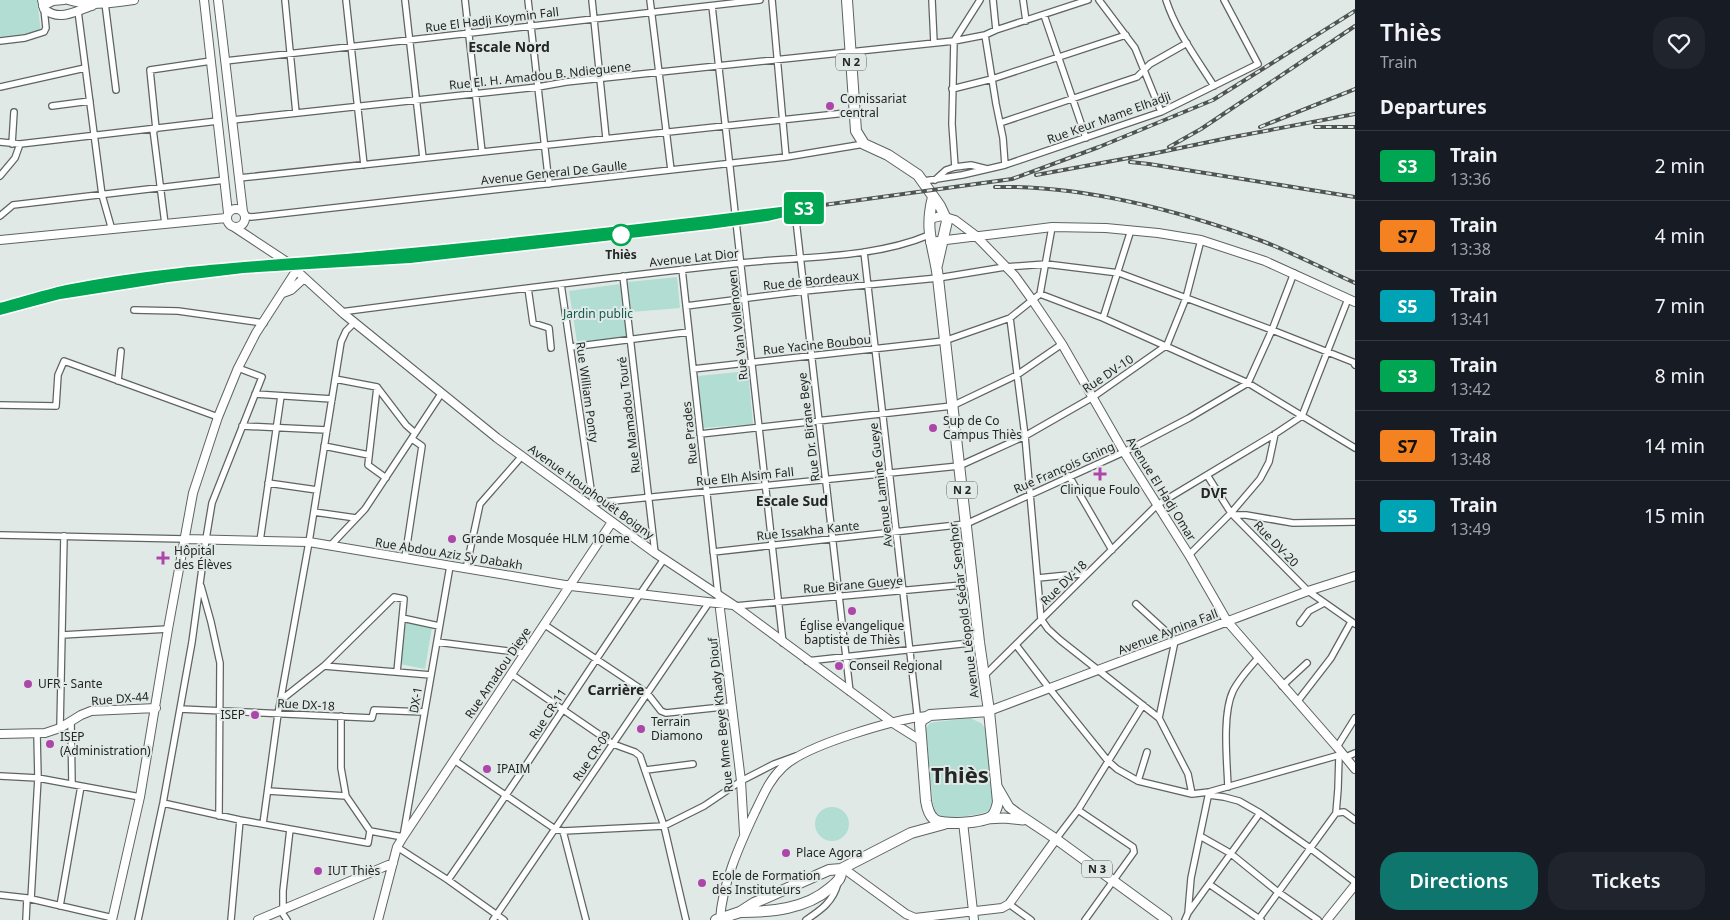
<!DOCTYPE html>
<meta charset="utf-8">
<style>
body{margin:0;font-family:"Noto Sans",sans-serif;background:#20242c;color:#f1f3f6;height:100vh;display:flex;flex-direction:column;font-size:19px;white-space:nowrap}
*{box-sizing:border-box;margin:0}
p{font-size:16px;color:#9ea1a6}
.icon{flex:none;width:28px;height:28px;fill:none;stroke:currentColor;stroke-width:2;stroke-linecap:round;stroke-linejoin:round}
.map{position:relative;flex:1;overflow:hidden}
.drawer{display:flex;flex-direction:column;background:#171b24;width:375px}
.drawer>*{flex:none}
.badge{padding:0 10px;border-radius:4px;font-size:18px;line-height:32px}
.map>.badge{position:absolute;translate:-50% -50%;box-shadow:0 0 0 2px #fff}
h2{padding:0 25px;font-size:19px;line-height:45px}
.round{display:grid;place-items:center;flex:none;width:52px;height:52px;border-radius:20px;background:#20242c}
.overview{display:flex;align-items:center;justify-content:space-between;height:85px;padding:0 25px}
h1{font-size:24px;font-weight:600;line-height:38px}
.primary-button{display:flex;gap:10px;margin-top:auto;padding:10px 25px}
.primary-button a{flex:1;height:58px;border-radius:20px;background:#0f766e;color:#fff;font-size:20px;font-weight:600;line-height:58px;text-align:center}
.primary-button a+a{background:#20242c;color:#f1f3f6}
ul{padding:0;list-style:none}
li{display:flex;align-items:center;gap:15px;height:70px;padding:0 25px;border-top:1px solid #363941}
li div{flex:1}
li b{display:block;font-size:19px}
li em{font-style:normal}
li .badge{min-width:55px;font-weight:700;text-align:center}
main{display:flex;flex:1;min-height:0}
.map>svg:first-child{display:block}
.green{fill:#b1ddd3}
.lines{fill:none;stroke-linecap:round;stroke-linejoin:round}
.street-casing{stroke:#5d6462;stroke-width:8}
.secondary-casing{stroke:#5d6462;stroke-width:10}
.primary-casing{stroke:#5d6462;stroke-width:11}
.highway-casing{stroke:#5d6462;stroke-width:12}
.street{stroke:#fff;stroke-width:5.5}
.secondary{stroke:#fff;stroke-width:8}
.primary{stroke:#fff;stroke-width:9}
.highway{stroke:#fff;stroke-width:10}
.rail-casing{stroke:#4f5352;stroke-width:4}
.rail{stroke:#e1e9e7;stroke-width:2;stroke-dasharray:5.5;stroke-linecap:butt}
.line-casing{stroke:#fff;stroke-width:11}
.line{stroke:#00a651;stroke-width:8}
.poi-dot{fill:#ad46a9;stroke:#e1e9e7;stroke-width:2}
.stop-dot{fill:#fff;stroke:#00a651;stroke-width:2.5}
.labels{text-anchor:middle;stroke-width:4;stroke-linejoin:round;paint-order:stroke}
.shield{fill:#e1e9e7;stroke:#5c605f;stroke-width:1}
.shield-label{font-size:11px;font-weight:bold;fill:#232625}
.street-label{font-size:12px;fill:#232625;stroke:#e1e9e7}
.poi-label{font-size:12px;fill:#232625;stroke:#e1e9e7;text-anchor:start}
.stop-label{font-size:12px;font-weight:bold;fill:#232625;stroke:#e1e9e7}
.park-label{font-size:12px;fill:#14584c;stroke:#e1e9e7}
.neighbourhood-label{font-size:14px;font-weight:bold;fill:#232625;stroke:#e1e9e7}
.town-label{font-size:22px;font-weight:bold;fill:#232625;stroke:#e1e9e7}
</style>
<main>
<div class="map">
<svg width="1355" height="920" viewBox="0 0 1355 920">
<rect width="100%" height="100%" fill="#e1e9e7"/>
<path class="green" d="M0,0h37l4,32 -41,5z
M677,277l3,31 -49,4 -3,-30z
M620,284l7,53 -50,5 -8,-51z
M748,371l5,53 -50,4 -5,-52z
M406,622l26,5 -7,42 -25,-5z
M970,718l11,5 4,5 8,74 -5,9c-9,4 -41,9 -49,4 -4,-3 -5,-6 -6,-11l-8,-74 5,-7 5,-1z
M815 824a17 17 0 1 1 34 0a17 17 0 1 1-34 0Z"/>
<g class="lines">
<g class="street-casing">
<path id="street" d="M285,0l11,113
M346,0l18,165
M405,0l18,158
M465,0l17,152
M528,0l21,184
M592,0l14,138
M650,0l21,170
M772,0l14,157
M932,0l2,43
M993,0l3,30
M1023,0l3,21
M1099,0l36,48 26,64
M1166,0c10,31 31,59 48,86
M105,3l11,87
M712,6l71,637
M78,11l24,184 10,35
M1044,15l42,123
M985,35l11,69 7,34 2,27
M0,41l25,-3 19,-6 2,-4 -2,-19
M225,61l535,-61
M0,87l85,-19
M952,89l40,-10 134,-44
M52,106l38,-5
M232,120l306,-33 28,-5 388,-41 31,-6 11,-5 92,-30
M1000,123l137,-46 13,-13 37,-21
M153,129l12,95
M156,129l-6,-59 61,-9
M0,142l20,2 198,-23
M12,144l2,-32
M955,167l16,-2 16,4
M0,176l15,-18 5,-14
M239,178l616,-66
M935,180l11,-10 9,-3 -3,-43 2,-83 26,-41
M924,181l38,-6 43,-10 156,-53 97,-48 -34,-64
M0,216l13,-11 212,-25
M245,216l6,1 535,-60 78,-13
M796,220l54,472
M864,252l54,470
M682,269l36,325
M623,276l32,277
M561,284l32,219
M528,288l5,35 16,5 2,20
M1040,294l12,-67
M686,306l118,-15 134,-13 67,-11 41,-3 73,9 153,57 81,32 2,3
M134,310l44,1 86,12
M341,312c130,-17 260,-34 391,-48 63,-8 138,-4 197,-29
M1010,318l15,118 16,183 7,10 12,11 99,78
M1103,318l28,-88
M571,347l118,-15
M693,369l251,-28 66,-23 30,-24 63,24 145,65 107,65
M335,379l42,8 29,38 9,8
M118,381l3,-30
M377,387l-9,78 18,13
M255,394l77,5
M0,405l56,1 2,-31 6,-14 154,56
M242,426l85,4
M700,434l252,-28 65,-31 45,-31
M324,446l45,9
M1207,475l24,38 29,-34 9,-17 6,-28
M1069,476l43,74
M268,483l49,7
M593,503l366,-37 66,-30 68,-39 74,-52 19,-47 15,-58
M314,512l42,6
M1234,515h12l47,8 62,-1
M0,535l185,4
M260,541l21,-145
M330,546l35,-37 76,-115
M713,552l253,-28 158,-72 65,-34 59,-35 24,-53 22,-57
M1189,555l42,-42 77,78 47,33
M405,558l17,-112 -10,-7
M466,569l14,-65 42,-48
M1038,578l50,-5
M201,586l10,36 9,41 -1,153
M1136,604l34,31 5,6 -16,77 29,56 4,20
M735,606l238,-22
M402,618l37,8
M1300,623l9,-12 15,-8
M545,625l102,68 14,18 5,2 66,-7
M62,635l106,-6
M437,642l87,11
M1016,645l33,43 59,73 9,8 21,12 54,13 17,-2 134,-38
M807,661l172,-19
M324,666l107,9
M511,674l102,70 22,8 5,4 24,70 22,94
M984,676l173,-171 118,-71 27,-18 46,-117
M1282,686l25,-23
M281,700l43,-34 70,-69 10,2 -7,73
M1297,702l34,-44 20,-36
M180,709l192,9 2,-8 50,2
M341,716v52l5,28
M71,721l1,63
M60,728l4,-192
M1337,747l18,-29
M1346,757l9,-4
M454,760l101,69 8,2 101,-5 40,-20 37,-25 33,-17 22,-8
M646,770l47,-6
M0,776l38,2 102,19
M1138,781l9,-29
M1228,787c-1,-26 -6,-73 5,-96 6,-12 16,-23 25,-33
M1209,795l15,2 15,4 21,12 50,35 45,34
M163,803l77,17 128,23 2,-12 -24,-35 -78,-5
M1078,810l55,37 1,5 -49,68
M1336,813l8,-1 11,8
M263,824l15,-110 31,-172 32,-200 5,-11 8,-8
M370,831l33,6 47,-271
M563,831l23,89
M1200,836l30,17 48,39 40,28
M1056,839l22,-29 65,-105
M397,847l51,33 56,40
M448,880c74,-106 143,-215 216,-321
M1209,884l52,36
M0,895l27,3 86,20
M31,899l7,-121 -1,-44
M1009,904l22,16
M60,906l21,-120
M1188,913l3,-35 18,-86
M26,920l1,-22
M138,920l25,-117 29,-161 14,-103 6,-36 50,-126 -24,-9
M231,920l9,-100
M287,920l-4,-6v-23l7,-62
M493,920l215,-316
M806,920c15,-10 27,-18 32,-37
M1185,920l3,-7 72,-100
M1258,920l78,-107 2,-24 1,-33"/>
</g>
<g class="secondary-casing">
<path id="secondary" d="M42,0l2,9c16,13 31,2 48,-3
M68,0c22,7 44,3 66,0
M204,0l24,213
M218,0l25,212
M43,6l10,-5 11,-1
M227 218a9 9 0 1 1 18 0a9 9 0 1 1-18 0Z
M929,219l13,-3 13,4 20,15 40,41 18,25 29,43 62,108 65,103 38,66 110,126 18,22
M234,227l53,35 57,52 153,124 158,115 80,53 158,117 27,17
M0,240l226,-22
M930,242l122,-15 54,1 52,5 43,7 64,21 90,41
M283,293l8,-3 13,-12
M185,539l124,3 262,44 162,19
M719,601l22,180 3,52
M989,711l319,-120 47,-15
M0,734l45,-1 15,-5 21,-13 10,-4 65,-3
M963,822l11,98
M843,868l63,46 9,4 87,-10 7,-4 47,-65
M112,920l28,-123 28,-168 25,-136 25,-76 20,-49 18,-35 40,-62
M258,920l135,-57
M378,920l19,-73 6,-10 209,-315
M720,920c2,-36 20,-76 35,-108 8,-16 14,-32 28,-45 23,-22 112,-48 145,-51
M1327,920l28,-35"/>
</g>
<g class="primary-casing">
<path id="primary" d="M998,788l11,19 8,6 39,26 111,81
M986,819l18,-1 19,2"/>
</g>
<g class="highway-casing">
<path id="highway" d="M847,0l9,131 8,13 24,11 30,20 22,31 7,15 -10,44
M933,197c-9,35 1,49 5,81l41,364 10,69 9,91c-1,5 -2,10 -6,14 -8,7 -51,10 -58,3 -5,-4 -7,-12 -8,-18l-6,-77 2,-4 8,-5 59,-4
M741,912c30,0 65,-3 89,-24 7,-6 12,-9 11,-19
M716,920l24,-8 14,-9 75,-33 12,-1 70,-36 33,-9"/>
</g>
<use href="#street" class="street"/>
<use href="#secondary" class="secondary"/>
<use href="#primary" class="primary"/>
<use href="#highway" class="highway"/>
<g class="rail-casing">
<path id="rail" d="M1260,127l95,-38
M1315,127h40
M1169,147l32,-18 154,-103
M1130,162l19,2 206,33
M1036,175l120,-22 72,-15 127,-24
M995,187c87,-2 185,24 267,54 31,12 62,28 93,42
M0,307l67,-18 101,-15 79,-9 130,-10 243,-24 116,-14 276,-38 87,-32 114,-47 142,-89"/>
</g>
<use href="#rail" class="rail"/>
</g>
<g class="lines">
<g class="line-casing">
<path id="line" d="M0,307c22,-6 45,-13 67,-18 103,-21 208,-24 312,-34 142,-13 284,-29 426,-47l-38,9 -58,8 -299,34 -167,10 -75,9 -108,17 -60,16"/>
</g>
<use href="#line" class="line"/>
</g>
<g class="poi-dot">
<circle cx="830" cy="106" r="5"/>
<circle cx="933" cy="428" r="5"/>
<path d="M1097.5 466.5h5v5h5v5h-5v5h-5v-5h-5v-5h5z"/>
<circle cx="452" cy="539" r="5"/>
<path d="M160.5 550.5h5v5h5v5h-5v5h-5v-5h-5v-5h5z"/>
<circle cx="852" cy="611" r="5"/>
<circle cx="839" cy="666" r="5"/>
<circle cx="28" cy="684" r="5"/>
<circle cx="255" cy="715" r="5"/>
<circle cx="641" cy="729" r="5"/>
<circle cx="50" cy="744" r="5"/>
<circle cx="487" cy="769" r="5"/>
<circle cx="786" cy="853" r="5"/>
<circle cx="318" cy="871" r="5"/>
<circle cx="702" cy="883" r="5"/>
</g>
<circle class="stop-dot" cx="621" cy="235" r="10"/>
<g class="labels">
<g class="shield">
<rect x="836" y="53.5" width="30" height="17" rx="4"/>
<rect x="947" y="481.5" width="30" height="17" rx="4"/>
<rect x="1082" y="860.5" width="30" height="17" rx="4"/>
</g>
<g class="shield-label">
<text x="851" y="66">N 2</text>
<text x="962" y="494">N 2</text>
<text x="1097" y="873">N 3</text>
</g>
<g class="street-label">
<text transform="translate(492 20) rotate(-7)" y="4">Rue El Hadji Koymin Fall</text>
<text transform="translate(540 76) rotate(-6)" y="4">Rue El. H. Amadou B. Ndieguene</text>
<text transform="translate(1109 118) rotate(-20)" y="4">Rue Keur Mame Elhadji</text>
<text transform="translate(554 173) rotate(-6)" y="4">Avenue General De Gaulle</text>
<text transform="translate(694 258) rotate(-6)" y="4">Avenue Lat Dior</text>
<text transform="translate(811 281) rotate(-6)" y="4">Rue de Bordeaux</text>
<text transform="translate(738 325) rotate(-96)" y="4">Rue Van Vollenoven</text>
<text transform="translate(817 345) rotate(-6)" y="4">Rue Yacine Boubou</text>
<text transform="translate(1108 374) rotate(-34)" y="4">Rue DV-10</text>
<text transform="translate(587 392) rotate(82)" y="4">Rue William Ponty</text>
<text transform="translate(629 415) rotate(-97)" y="4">Rue Mamadou Touré</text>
<text transform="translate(809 427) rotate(-97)" y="4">Rue Dr. Birane Beye</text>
<text transform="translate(690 433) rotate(-96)" y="4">Rue Prades</text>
<text transform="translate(1064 468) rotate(-24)" y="4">Rue François Gning</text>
<text transform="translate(745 477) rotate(-6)" y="4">Rue Elh Alsim Fall</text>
<text transform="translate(881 485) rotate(-97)" y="4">Avenue Lamine Gueye</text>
<text transform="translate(1161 489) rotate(58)" y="4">Avenue El Hadj Omar</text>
<text transform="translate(591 492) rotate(36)" y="4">Avenue Houphouët Boigny</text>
<text transform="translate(808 531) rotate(-6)" y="4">Rue Issakha Kante</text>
<text transform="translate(1276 544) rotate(46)" y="4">Rue DV-20</text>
<text transform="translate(449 554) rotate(9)" y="4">Rue Abdou Aziz Sy Dabakh</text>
<text transform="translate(1064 583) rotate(-44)" y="4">Rue DV-18</text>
<text transform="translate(853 585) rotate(-5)" y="4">Rue Birane Gueye</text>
<text transform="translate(964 610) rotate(-97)" y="4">Avenue Léopold Sédar Senghor</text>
<text transform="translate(1168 632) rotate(-21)" y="4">Avenue Aynina Fall</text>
<text transform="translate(498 673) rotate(-56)" y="4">Rue Amadou Dieye</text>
<text transform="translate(120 699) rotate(-5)" y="4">Rue DX-44</text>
<text transform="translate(416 700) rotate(-80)" y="4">DX-1</text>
<text transform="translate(306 705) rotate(3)" y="4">Rue DX-18</text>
<text transform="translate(548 714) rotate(-57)" y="4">Rue CR-11</text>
<text transform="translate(721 715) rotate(-96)" y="4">Rue Mme Beye Khady Diouf</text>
<text transform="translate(592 756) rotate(-56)" y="4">Rue CR-09</text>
</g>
<g class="poi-label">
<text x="840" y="103">Comissariat<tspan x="840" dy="14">central</tspan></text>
<text x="943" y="425">Sup de Co<tspan x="943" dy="14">Campus Thiès</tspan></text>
<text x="1100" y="494" text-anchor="middle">Clinique Foulo</text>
<text x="462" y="543">Grande Mosquée HLM 10eme</text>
<text x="174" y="555">Hôpital<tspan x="174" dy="14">des Élèves</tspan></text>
<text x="852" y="630" text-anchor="middle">Église evangelique<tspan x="852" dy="14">baptiste de Thiès</tspan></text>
<text x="849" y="670">Conseil Regional</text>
<text x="38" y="688">UFR - Sante</text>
<text x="245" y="719" text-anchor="end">ISEP</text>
<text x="651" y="726">Terrain<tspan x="651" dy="14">Diamono</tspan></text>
<text x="60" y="741">ISEP<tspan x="60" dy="14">(Administration)</tspan></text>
<text x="497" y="773">IPAIM</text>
<text x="796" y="857">Place Agora</text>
<text x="328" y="875">IUT Thiès</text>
<text x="712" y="880">Ecole de Formation<tspan x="712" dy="14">des Instituteurs</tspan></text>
</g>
<g class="stop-label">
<text x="621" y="259">Thiès</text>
</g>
<g class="park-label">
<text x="598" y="318">Jardin public</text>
</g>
<g class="neighbourhood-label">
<text x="509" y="52">Escale Nord</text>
<text x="1214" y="498">DVF</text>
<text x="792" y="506">Escale Sud</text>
<text x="616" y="695">Carrière</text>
</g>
<g class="town-label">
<text x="960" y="783">Thiès</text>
</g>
</g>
</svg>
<b class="badge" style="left:804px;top:208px;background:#00a651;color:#fff">S3</b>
</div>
<section class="drawer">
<div class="overview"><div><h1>Thiès</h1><p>Train</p></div><a class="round"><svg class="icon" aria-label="heart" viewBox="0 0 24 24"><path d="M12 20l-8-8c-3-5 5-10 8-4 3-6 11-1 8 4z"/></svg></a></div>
<h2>Departures</h2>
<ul>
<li><span class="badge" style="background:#00a651;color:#fff">S3</span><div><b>Train</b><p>13:36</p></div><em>2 min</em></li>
<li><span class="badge" style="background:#f58220;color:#111">S7</span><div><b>Train</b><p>13:38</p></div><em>4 min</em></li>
<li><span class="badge" style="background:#00a3b4;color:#fff">S5</span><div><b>Train</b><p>13:41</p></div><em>7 min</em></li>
<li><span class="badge" style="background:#00a651;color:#fff">S3</span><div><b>Train</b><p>13:42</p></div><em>8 min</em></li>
<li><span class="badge" style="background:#f58220;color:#111">S7</span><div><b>Train</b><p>13:48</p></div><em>14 min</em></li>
<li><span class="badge" style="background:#00a3b4;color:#fff">S5</span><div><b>Train</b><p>13:49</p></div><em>15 min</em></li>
</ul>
<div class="primary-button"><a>Directions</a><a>Tickets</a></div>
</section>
</main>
